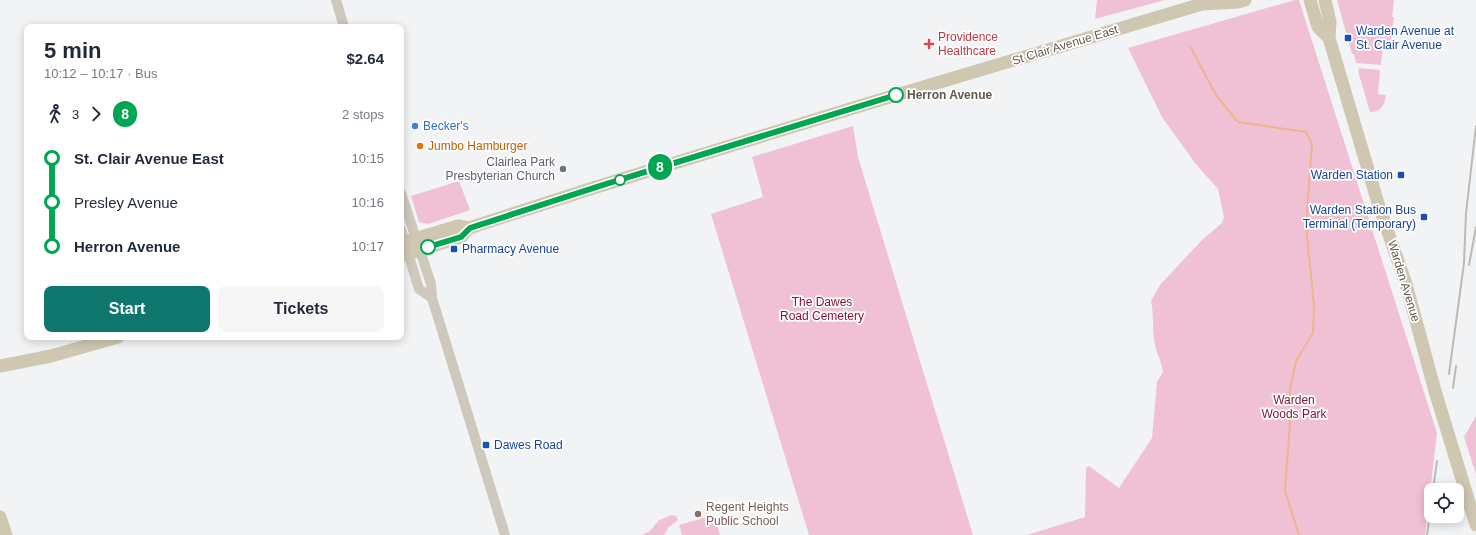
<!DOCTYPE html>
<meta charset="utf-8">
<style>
body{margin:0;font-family:Helvetica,sans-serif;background:#f6f6f7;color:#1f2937;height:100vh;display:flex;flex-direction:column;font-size:15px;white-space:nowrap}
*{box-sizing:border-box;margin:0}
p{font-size:13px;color:#747a83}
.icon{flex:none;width:22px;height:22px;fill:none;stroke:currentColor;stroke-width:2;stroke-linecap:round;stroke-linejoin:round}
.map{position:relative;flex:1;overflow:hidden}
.drawer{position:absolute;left:24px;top:24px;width:380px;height:316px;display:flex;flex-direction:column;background:#fff;border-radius:8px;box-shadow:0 2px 10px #0003}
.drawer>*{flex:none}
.badge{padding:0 8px;border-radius:13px;font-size:14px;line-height:26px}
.buttons{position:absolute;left:1424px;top:483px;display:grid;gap:8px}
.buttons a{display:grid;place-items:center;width:40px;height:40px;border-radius:8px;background:#fff;box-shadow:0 2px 10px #0003;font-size:20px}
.map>.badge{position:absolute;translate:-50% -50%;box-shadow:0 0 0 2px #fff}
.legs{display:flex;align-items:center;gap:6px;height:44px;padding:0 20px;font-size:13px}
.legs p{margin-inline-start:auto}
.overview{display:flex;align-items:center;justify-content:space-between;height:68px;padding:0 20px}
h1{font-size:22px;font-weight:700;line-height:30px}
.button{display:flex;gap:8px;margin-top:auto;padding:8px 20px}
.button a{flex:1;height:46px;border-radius:8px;background:#0f766e;color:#fff;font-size:16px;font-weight:700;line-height:46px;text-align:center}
.button a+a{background:#f6f6f7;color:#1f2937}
ul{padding:0 20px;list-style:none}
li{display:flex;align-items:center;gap:14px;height:44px;font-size:15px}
li i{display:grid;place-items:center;width:6px;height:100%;margin:0 5px;background:currentColor}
li i::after{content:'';width:10px;height:10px;margin:-5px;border:3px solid;border-radius:50%;background:#fff}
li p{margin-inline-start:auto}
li:first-child i{background:linear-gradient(#0000 50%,currentColor 0)}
li:last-child i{background:linear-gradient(currentColor 50%,#0000 0)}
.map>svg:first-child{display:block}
.green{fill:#f0c1d5}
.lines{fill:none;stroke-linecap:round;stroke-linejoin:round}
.stream{stroke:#edb58e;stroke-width:2}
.minor{stroke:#cec8bd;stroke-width:10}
.major{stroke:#d0c7b2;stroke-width:13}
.rail{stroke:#bcbab4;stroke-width:2}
.line-1-casing{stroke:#fff;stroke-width:9}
.line-1{stroke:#00a651;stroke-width:6}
.transit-dot{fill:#1a4fb4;stroke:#fff;stroke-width:1.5}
.health-dot{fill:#e0444e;stroke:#fff;stroke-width:1.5}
.stop-1-dot{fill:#fff;stroke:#00a651;stroke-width:2}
.shop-dot{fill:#3f7fe0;stroke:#fff;stroke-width:1.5}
.food-dot{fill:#e8710a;stroke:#fff;stroke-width:1.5}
.worship-dot{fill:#6b7280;stroke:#fff;stroke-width:1.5}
.education-dot{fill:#8d6e63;stroke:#fff;stroke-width:1.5}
.labels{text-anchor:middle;stroke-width:3.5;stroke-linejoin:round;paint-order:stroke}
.transit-label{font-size:12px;fill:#164399;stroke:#fff;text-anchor:start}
.health-label{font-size:12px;fill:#be3a42;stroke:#fff;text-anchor:start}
.street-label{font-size:12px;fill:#605849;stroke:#fff}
.stop-label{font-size:12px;font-weight:bold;fill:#605849;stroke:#fff;text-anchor:start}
.shop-label{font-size:12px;fill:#366cbe;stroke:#fff;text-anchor:start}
.food-label{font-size:12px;fill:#c56008;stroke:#fff;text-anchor:start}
.worship-label{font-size:12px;fill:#5b616d;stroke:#fff;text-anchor:end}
.park-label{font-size:12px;fill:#831737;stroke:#fff}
.education-label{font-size:12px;fill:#785e54;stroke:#fff;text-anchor:start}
</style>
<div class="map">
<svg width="1476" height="535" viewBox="0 0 1476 535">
<rect width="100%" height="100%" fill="#f2f3f4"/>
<path class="green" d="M1097,0h68l-70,19z
M1295,0h4l138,433 -12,102h-398l58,-18 1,-49 3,-2 30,22 33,-50 5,-56 6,-10c-1,-9 -6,-18 -8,-27 -3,-15 -1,-30 -4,-44l9,-16 42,-45 20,-17 2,-6 -6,-28 -23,-26 -33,-46 -34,-69z
M1337,0h57l-2,17h2l-4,28h-7l-2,20 -25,-2 -2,-9h-2z
M1359,68l21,2 -2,24 8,1c-2,10 -4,17 -16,17l-12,-41z
M853,126l5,31 115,378h-164l-98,-321 52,-17 -11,-40z
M459,181l11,29 -42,14 -9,-2 -8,-26z
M1476,416v58l-12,-37z
M672,515l4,1 2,4 -9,7 -5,8h-22l8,-4 9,-11z
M714,515l6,20h-38l-3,-10z"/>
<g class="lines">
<path class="stream" d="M1190,46l26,49 22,27 68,10 6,12 -5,68v24l7,70 -1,27 -17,28 -6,28v33l-5,69 14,44"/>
<path class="minor" d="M336,0l8,27
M401,193l30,91 1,14 73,237
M401,230l18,59 13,9"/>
<path class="major" d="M1310,0l8,27 11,11
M1325,0l5,22 -1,16 49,165 28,81 29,107 41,134
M1202,4l36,-2 7,-2
M401,243l57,-17 11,2 124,-40 270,-83 339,-101 8,-4
M401,256l60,-19 8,-9
M0,366l51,-10 67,-19
M0,517l6,18"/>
<path class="rail" d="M1469,265l7,-38
M1449,374l15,-111 2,-50 10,-87
M1453,388l3,-22
M1433,490l4,-29
M1427,535l4,-27"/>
</g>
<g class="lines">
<g class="line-1-casing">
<path id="line-1" d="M428,247l33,-10 9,-9 136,-44 290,-89"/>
</g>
<use href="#line-1" class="line-1"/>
</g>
<g class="transit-dot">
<rect x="1344" y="34" width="8" height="8" rx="2"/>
<rect x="1397" y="171" width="8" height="8" rx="2"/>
<rect x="1420" y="213" width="8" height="8" rx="2"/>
<rect x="450" y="245" width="8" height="8" rx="2"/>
<rect x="482" y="441" width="8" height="8" rx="2"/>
</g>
<path class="health-dot" d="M927 38h4v4h4v4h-4v4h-4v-4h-4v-4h4z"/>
<g class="stop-1-dot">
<circle cx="896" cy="95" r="7"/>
<circle cx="620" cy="180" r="5"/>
<circle cx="428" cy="247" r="7"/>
</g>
<circle class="shop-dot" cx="415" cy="126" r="4"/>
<circle class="food-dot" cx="420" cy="146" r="4"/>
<circle class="worship-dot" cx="563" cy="169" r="4"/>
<circle class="education-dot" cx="698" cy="514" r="4"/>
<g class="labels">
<g class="transit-label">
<text x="1356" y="35">Warden Avenue at<tspan x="1356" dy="14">St. Clair Avenue</tspan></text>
<text x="1393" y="179" text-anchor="end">Warden Station</text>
<text x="1416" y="214" text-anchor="end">Warden Station Bus<tspan x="1416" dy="14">Terminal (Temporary)</tspan></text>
<text x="462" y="253">Pharmacy Avenue</text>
<text x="494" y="449">Dawes Road</text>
</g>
<g class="health-label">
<text x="938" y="41">Providence<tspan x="938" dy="14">Healthcare</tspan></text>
</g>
<g class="street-label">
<text transform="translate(1065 45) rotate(-17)" y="4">St Clair Avenue East</text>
<text transform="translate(1404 281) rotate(73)" y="4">Warden Avenue</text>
</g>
<g class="stop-label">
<text x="907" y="99">Herron Avenue</text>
</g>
<g class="shop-label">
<text x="423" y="130">Becker's</text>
</g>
<g class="food-label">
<text x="428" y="150">Jumbo Hamburger</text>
</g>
<g class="worship-label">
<text x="555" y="166">Clairlea Park<tspan x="555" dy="14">Presbyterian Church</tspan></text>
</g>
<g class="park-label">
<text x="822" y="306">The Dawes<tspan x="822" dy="14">Road Cemetery</tspan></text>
<text x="1294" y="404">Warden<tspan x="1294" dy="14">Woods Park</tspan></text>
</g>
<g class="education-label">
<text x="706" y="511">Regent Heights<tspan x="706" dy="14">Public School</tspan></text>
</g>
</g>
</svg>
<div class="buttons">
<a><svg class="icon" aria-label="locate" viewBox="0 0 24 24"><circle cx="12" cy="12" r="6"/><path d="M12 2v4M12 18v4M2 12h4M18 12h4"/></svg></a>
</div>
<b class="badge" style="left:660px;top:167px;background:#00a651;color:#fff">8</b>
<section class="drawer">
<div class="overview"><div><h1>5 min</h1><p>10:12 – 10:17 · Bus</p></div><b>$2.64</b></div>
<div class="legs"><svg class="icon" aria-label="walk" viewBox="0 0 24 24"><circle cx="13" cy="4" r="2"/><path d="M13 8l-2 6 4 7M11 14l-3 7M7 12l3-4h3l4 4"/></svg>3<svg class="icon" aria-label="forward" viewBox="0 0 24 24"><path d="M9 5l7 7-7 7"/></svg><b class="badge" style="background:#00a651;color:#fff">8</b><p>2 stops</p></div>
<ul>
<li><i style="color:#00a651"></i><b>St. Clair Avenue East</b><p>10:15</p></li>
<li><i style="color:#00a651"></i><span>Presley Avenue</span><p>10:16</p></li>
<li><i style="color:#00a651"></i><b>Herron Avenue</b><p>10:17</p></li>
</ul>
<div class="button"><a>Start</a><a>Tickets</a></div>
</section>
</div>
